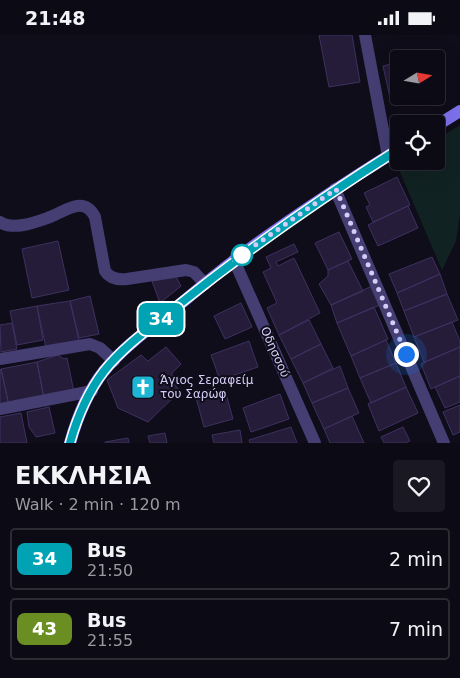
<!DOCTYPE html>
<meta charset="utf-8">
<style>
body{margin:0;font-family:"DejaVu Sans",sans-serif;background:#1a1822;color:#f1f3f6;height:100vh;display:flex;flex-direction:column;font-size:19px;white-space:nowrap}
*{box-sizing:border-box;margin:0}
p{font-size:16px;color:#9a9aa0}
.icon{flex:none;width:28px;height:28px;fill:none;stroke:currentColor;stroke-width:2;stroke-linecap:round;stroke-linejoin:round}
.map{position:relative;height:408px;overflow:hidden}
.details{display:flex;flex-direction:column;background:#0c0a14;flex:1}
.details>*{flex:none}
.badge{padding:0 10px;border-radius:8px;font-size:18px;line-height:32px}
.needle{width:32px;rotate:79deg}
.tools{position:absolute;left:390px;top:15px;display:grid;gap:10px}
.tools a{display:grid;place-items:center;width:55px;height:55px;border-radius:5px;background:#0c0a14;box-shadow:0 5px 20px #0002,0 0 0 1px #2c2b34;font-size:25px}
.you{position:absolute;width:25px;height:25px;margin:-12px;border:4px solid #fff;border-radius:50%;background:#1a73e8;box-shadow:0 0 0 8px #1a73e833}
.map>.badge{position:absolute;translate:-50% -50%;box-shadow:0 0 0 2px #fff}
.round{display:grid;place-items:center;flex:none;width:52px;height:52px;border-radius:5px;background:#1a1822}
.head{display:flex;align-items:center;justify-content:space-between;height:85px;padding:0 15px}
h1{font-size:24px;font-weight:600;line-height:38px}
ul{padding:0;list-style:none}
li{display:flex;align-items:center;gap:15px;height:62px;margin:0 10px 8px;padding:0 5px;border:2px solid #2c2b34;border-radius:5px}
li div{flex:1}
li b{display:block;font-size:19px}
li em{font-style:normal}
li .badge{min-width:55px;font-weight:700;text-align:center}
.status{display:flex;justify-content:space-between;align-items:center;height:35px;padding:0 25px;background:#0c0a14;direction:ltr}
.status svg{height:14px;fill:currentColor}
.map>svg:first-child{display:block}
.green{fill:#112223}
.building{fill:#241c38;stroke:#3e3161}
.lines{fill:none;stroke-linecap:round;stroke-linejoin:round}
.street{stroke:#443e73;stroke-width:12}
.secondary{stroke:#7d71eb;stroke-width:12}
.line-casing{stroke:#fff;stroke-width:11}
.line{stroke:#00a3b4;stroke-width:8}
.walk{stroke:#d5cdf8;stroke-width:5;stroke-dasharray:0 9}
.stop-dot{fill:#fff;stroke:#00a3b4;stroke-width:2.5}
.labels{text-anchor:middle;stroke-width:4;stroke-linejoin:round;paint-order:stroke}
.street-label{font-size:12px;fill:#d5cdf8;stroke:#100d1a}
.poi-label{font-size:12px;fill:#d5cdf8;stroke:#100d1a;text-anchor:start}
</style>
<div class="status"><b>21:48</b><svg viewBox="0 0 49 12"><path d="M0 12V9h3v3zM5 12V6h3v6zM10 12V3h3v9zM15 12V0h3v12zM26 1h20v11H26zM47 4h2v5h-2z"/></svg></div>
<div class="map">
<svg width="460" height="408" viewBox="0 0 460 408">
<rect width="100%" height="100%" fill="#100d1a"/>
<path class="green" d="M460,90v88l-4,28 -14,29 -45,-105 6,-4h33v-21z"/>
<path class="building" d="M319,0h33l8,47 -31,5z
M399,27v34h19l-27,6 -8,-36z
M397,142l13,28 -37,17 -7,-15 4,-2 -6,-12z
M408,171l10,22 -40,18 -10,-21z
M339,197l13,27 -24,11 -13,-27z
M58,206l11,49 -37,8 -10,-49z
M294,209l4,8 -22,10 2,4 16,-8 26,55 -41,22 -12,-27 10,-5 -14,-31 8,-4 -5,-11z
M432,222l8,17 -43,19 -8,-19z
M348,226l15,30 -32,14 -12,-21 9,-8v-6z
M440,239l7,20 -43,17 -7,-18z
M176,242l5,9 -21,17 -8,-22z
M372,251l8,19 -43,18 -6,-18z
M447,259l11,26 -44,17 -10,-26z
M90,261l9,38 -20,4 -9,-37z
M70,266l9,40 -33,7 -9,-42z
M241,268l11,24 -27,12 -11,-23z
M37,271l6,34 -26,5 -7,-34z
M374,272l14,32 -37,17 -14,-33z
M309,285l12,24 -30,15 -12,-24z
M452,287l8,19v6l-36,15 -10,-25z
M12,288l5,26 -16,3 -1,-27z
M386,305l10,23 -36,15 -9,-22z
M249,306l9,26 -38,13 -9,-25z
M321,309l12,24 -30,15 -12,-24z
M166,312l15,17 -9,9 1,10 7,8 -32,31 -30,-14 -11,-28 34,-25 7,6z
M460,312v29l-29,13 -10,-25z
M58,320l6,4 3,-1 7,34 -30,6 -7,-36z
M37,327l7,36 -35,8 -8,-37z
M396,328l10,24 -35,16 -11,-25z
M340,331l8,22 -36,15 -9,-20z
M1,334l8,37 -9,2v-38z
M460,341v26l-15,6 -10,-21z
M406,352l12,26 -39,18 -11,-27z
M215,353l1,5 9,-3 8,29 -29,8 -9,-33z
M348,353l11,25 -35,16 -12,-26z
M280,359l9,25 -38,13 -8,-24z
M460,370v27l-7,3 -10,-23z
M49,372l6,26 -19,4 -7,-10 -2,-15z
M21,378l6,30h-27v-26z
M352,381l12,27h-34l-6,-14z
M291,392l6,16h-47l-1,-3z
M403,392l7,14 -5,2h-21l-3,-6z
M240,395l2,13h-28l-2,-8z
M165,398l2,10h-17l-2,-7z
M128,403l1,5h-24v-1z"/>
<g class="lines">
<path class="street" d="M365,0l23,121
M335,154l109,254
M0,187c13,9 36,0 50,-5 16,-6 34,-22 45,0l10,54c5,8 13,9 22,8l59,-9 8,2 11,12
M234,225l81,183
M0,324l90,-15 10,4 14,13
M0,374l92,-18"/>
<path class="secondary" d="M436,91l24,-15
M70,408c7,-25 18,-52 34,-72 20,-25 49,-45 74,-65 19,-16 37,-31 57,-46 52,-40 108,-76 164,-111"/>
</g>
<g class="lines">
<g class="line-casing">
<path id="line" d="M70,408c7,-25 18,-51 34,-72 21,-26 51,-47 77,-68 70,-56 142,-106 218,-154"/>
</g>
<use href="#line" class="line"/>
<path class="walk" d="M242,220l-8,5 102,-71 70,165"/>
</g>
<defs>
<g id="church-square" transform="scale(1.25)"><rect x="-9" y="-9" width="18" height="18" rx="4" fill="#1eb4d3" stroke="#100d1a"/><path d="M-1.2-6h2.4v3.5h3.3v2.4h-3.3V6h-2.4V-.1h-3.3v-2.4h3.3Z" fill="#fff"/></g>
</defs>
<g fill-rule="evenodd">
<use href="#church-square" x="143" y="352"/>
</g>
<circle class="stop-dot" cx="242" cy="220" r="10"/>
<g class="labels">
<g class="street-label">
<text transform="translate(275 317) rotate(66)" y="4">Οδησσού</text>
</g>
<g class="poi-label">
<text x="160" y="349">Άγιος Σεραφείμ<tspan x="160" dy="14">του Σαρώφ</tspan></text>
</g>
</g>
</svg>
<div class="tools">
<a><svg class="needle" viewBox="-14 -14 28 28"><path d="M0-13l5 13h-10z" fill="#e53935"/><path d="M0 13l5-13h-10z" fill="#9a9aa0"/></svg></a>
<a><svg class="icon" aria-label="locate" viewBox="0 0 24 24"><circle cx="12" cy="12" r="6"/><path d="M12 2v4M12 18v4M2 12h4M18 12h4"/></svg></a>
</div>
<div class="you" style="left:406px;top:319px"></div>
<b class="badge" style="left:161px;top:284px;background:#00a3b4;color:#fff">34</b>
</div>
<section class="details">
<div class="head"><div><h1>ΕΚΚΛΗΣΙΑ</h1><p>Walk · 2 min · 120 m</p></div><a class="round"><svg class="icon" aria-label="heart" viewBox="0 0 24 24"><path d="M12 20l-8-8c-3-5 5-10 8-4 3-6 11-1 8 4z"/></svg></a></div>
<ul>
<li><span class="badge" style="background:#00a3b4;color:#fff">34</span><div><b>Bus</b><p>21:50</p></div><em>2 min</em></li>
<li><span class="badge" style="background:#6b8e23;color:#fff">43</span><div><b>Bus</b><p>21:55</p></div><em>7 min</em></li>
</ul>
</section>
